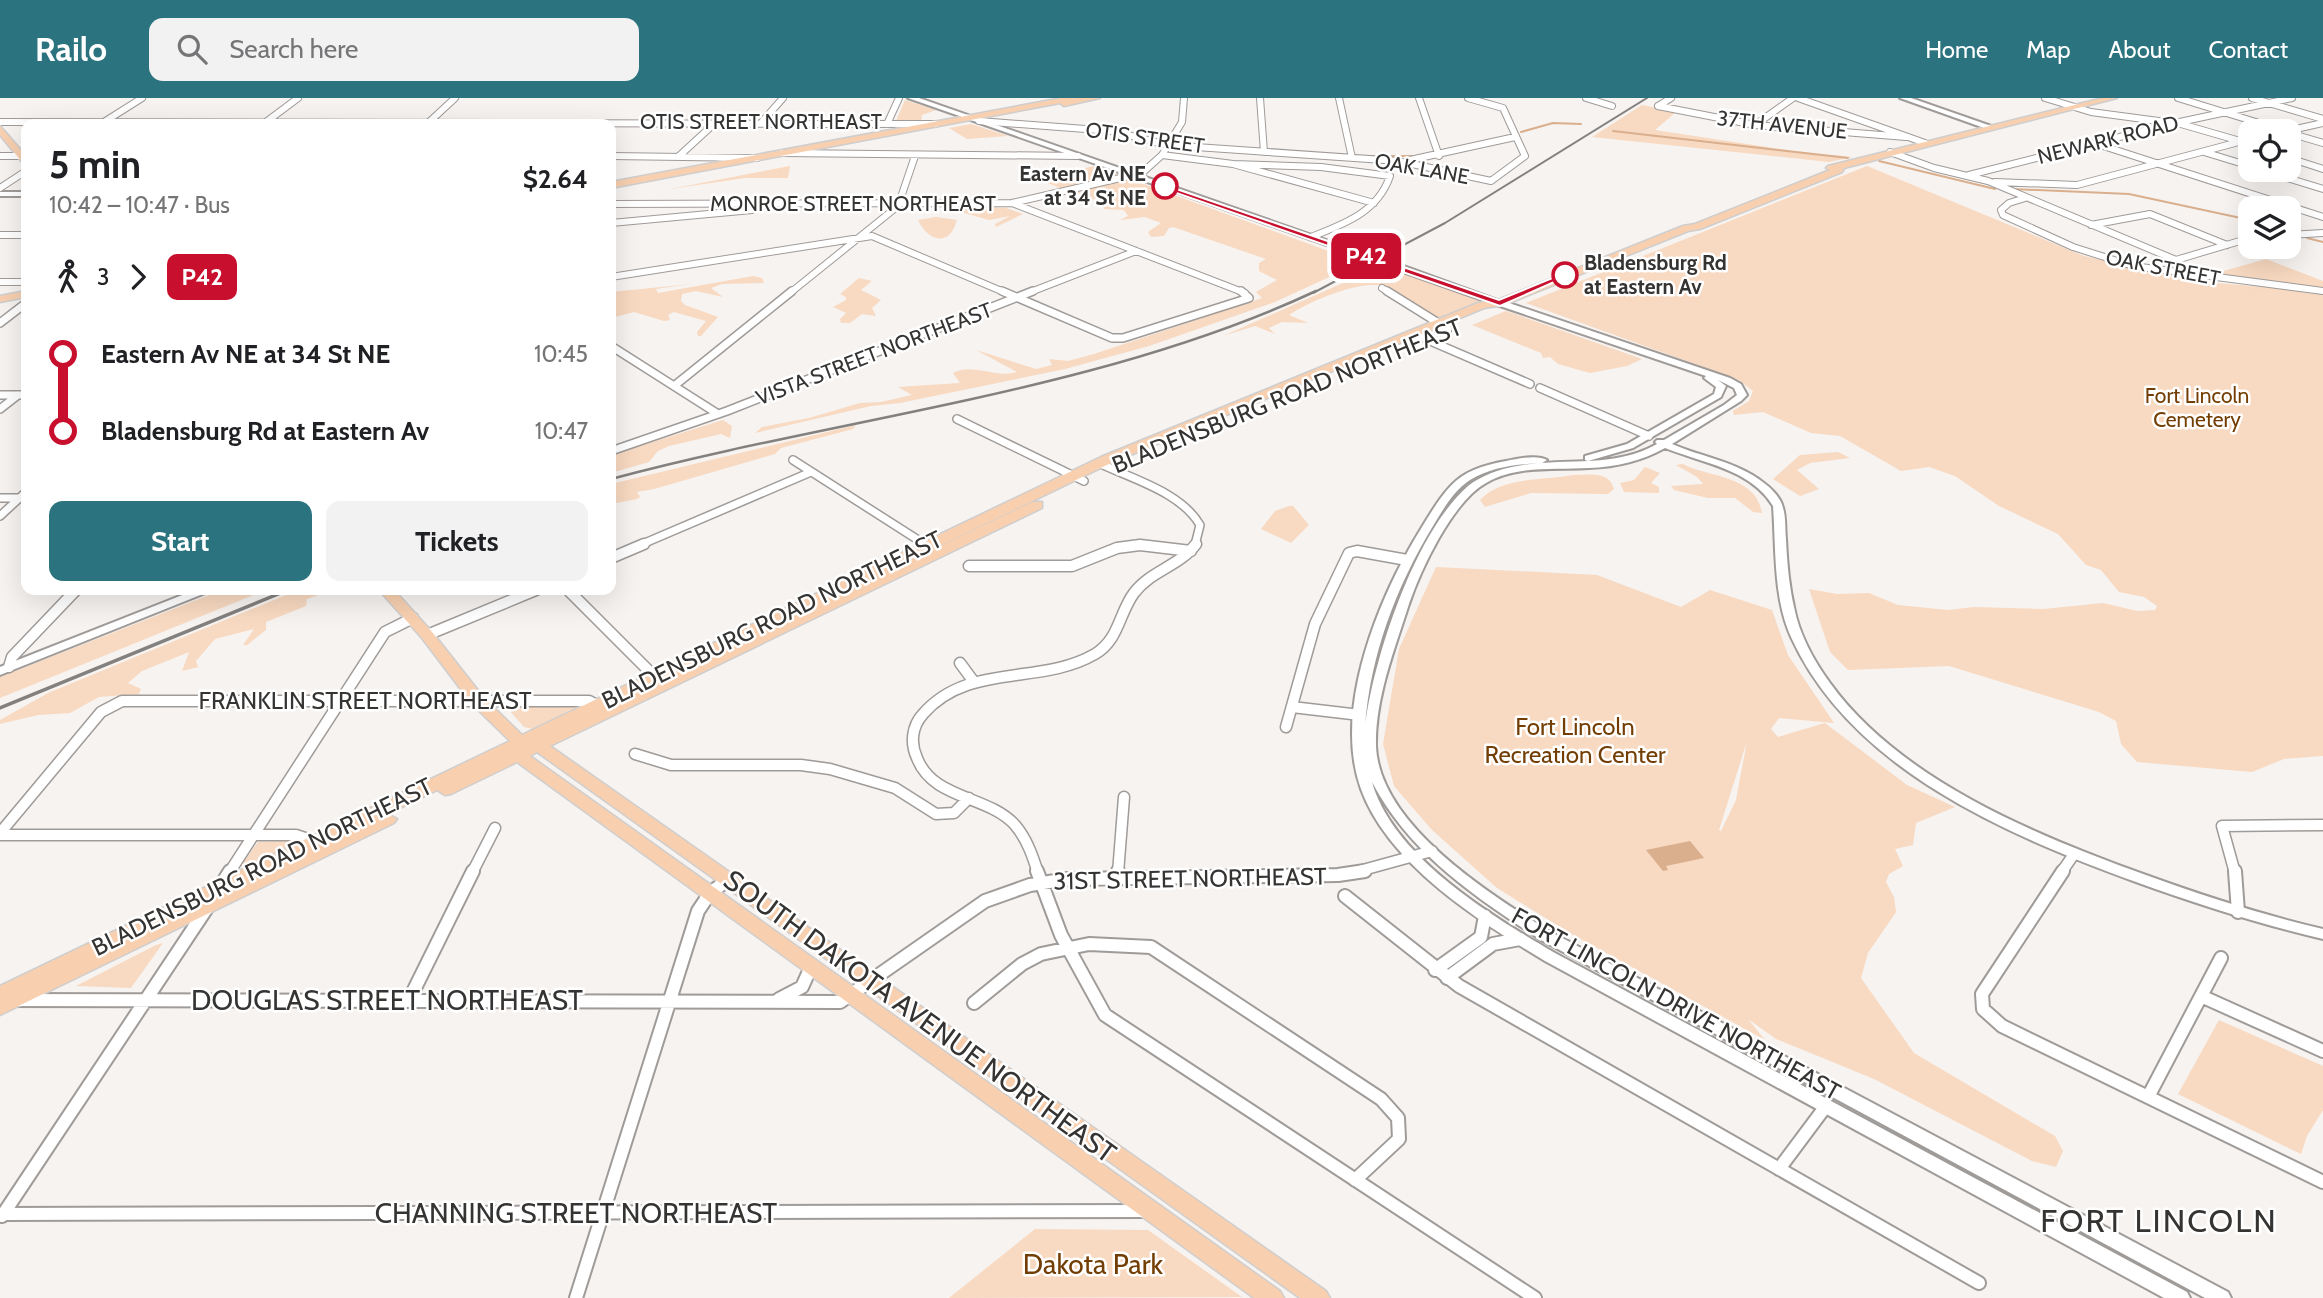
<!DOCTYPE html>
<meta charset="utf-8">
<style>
body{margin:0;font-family:Cabin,sans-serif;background:#f2f2f2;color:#202124;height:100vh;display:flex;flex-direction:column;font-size:26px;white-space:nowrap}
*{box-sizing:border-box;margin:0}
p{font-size:23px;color:#757577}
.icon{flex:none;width:38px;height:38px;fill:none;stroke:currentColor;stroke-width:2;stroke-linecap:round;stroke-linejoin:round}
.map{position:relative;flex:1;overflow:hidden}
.sheet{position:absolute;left:21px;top:21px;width:595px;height:476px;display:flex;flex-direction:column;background:#fff;border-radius:14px;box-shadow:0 7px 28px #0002}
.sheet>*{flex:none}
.badge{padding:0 14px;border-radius:10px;font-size:24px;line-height:46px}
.tools{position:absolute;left:2238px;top:21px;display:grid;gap:14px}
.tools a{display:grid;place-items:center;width:63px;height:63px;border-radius:14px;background:#fff;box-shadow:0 7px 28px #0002;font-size:35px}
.map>.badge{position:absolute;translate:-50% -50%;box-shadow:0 0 0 4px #fff}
.legs{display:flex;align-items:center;gap:10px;height:77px;padding:0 28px;font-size:23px}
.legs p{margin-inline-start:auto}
.overview{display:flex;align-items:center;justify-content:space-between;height:119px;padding:0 28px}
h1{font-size:38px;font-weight:700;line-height:52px}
.button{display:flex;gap:14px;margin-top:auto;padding:14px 28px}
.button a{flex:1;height:80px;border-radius:14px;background:#2b737e;color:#fff;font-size:28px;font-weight:700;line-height:80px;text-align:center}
.button a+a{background:#f2f2f2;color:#202124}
ul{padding:0 28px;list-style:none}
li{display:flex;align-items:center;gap:24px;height:77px;font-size:26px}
li i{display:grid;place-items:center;width:10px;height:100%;margin:0 9px;background:currentColor}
li i::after{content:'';width:18px;height:18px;margin:-9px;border:5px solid;border-radius:50%;background:#fff}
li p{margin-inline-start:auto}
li:first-child i{background:linear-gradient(#0000 50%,currentColor 0)}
li:last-child i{background:linear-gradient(currentColor 50%,#0000 0)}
header{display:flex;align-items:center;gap:42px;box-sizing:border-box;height:98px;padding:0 35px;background:#2b737e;color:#fff}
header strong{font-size:33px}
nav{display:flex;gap:38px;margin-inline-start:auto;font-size:24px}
.search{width:490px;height:63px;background:#f2f2f2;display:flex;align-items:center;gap:18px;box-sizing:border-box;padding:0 24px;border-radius:14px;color:#757577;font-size:26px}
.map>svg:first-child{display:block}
.green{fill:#f8d9c1;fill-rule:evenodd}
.water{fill:#d9af8e}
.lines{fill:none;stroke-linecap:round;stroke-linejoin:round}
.stream{stroke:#d9af8e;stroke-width:2}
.minor-far3-casing{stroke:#9f9b99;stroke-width:8}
.minor-far2-casing{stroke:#9f9b99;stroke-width:10}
.minor-far1-casing{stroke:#9f9b99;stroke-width:13}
.minor-casing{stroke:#9f9b99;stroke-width:16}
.tertiary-casing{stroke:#9f9b99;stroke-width:4}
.secondary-casing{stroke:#9f9b99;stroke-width:4}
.primary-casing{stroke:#cfcece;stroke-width:3}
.minor-far3{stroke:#fff;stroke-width:6}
.minor-far2{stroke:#fff;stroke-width:7}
.minor-far1{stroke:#fff;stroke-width:10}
.minor{stroke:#fff;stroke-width:12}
.tertiary{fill:#fff;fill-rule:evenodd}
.secondary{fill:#fff;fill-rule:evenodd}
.primary{fill:#f8d0b0;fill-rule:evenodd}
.rail-far2{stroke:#83817f;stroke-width:2}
.rail-far1{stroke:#83817f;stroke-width:2.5}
.rail{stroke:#83817f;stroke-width:3.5}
.secondary-bridge-casing{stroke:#9f9b99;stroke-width:10;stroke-linecap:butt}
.secondary-bridge{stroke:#fff;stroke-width:8}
.line-1{fill:#c8102e;stroke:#fff;stroke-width:2}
.stop-1-dot{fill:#fff;stroke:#c8102e;stroke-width:3.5}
.labels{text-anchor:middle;stroke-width:5;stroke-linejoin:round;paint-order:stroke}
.far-street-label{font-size:21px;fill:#353433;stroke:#fff}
.far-stop-label{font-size:21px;font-weight:bold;fill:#353433;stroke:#fff;text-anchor:end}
.far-park-label{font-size:21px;fill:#733e03;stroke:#fff}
.street-label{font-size:24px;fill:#353433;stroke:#fff}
.park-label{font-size:24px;fill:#733e03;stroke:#fff}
.near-street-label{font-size:28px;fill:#353433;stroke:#fff}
.near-park-label{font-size:28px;fill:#733e03;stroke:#fff}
.near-neighbourhood-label{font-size:32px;letter-spacing:2px;fill:#353433;stroke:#fff}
</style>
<header>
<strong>Railo</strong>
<div class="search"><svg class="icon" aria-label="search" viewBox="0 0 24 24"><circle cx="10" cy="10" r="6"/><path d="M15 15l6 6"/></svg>Search here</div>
<nav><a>Home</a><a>Map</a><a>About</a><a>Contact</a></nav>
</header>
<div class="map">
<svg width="2323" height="1200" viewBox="0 0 2323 1200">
<rect width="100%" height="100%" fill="#f7f3f0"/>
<path class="green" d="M905,2l31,10 -14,5 -1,6h-25z
M1642,7l34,7 -21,18 138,21 60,6 -24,5 -237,-25z
M971,26l37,12 -41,3 -18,-11z
M790,68l-2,12h-43l-75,11z
M1094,68l26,9 -60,13 -22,-9z
M1867,68l217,90 111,25 67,6 -49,-13 53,-15 57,22v475l-39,3 -32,13 -115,-10 -16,-18 -5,-23 -17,-9 -150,-46 -101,4 -18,-18 -21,-63 28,5 32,-1 29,12 50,5 26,-3 70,2 59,-6 34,8 18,-1 2,-4 -13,-9 -25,-5 -18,-22 -15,-5 -28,-31 -59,-28 -44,-30 -26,-9 -28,4 -61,-35 -29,-3 -48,-21 -29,3 -1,-4 16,-10 4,-10 -14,-11 -213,-77z
M1130,81l226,82 -5,6 -76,35 -126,44 -84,23 -165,34 -29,3 -116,27 7,-6 47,-9 51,-15 21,-1 31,-7 -14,-8 62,-4 -7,-10c21,-11 42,6 64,-1l-41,-22 60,19 16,-4 -3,-6 19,2 26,-7 168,-56 -6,-6 21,-12 -18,-9v-8l7,-4 -93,-32 -4,1 -5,8 -13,1 -3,-5 13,-9 -16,-6 -25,3 8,-4 -4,-6 -20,-1 -2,-6 -26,-11z
M965,108l41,2 17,6 -27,13 -1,-3 15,-8 -21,4 -28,-8z
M936,119l21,3c-8,29 -30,20 -39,0z
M1377,170l11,4 1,-3 94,32 -46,19c-16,-11 -33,-27 -51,-33 -23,-9 -76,14 -97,28l19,8 -26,-1 -13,6 6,6 -20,-8 -32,10z
M753,178l9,2 2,5 -42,1 -11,4 12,9 -27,-6 -14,3 -1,7 4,4 33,12 -17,19h-3l-1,-4 9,-11 -32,-9 -6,3 2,5 -6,1 -30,-9 -23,6v-26l80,-8 -35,5 2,4z
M859,180l13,3 -11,9 20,10 -9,8 4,8 -14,-2 -12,9h-9l-1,-4 6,-6 -13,-6 13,-7v-3l-6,-3z
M1506,213l136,48 -15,7 -37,7 -32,-9 -8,-7 -7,1 -2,-5 -69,-28z
M723,322l9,6 -2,12 -9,-4 -52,12 -11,5 -9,11 -38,11v-18z
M856,327l-3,4 -72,19 -6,6 -121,35 -17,3 3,5 -3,2 -26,5v-20z
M1838,354l12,6 -40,5 -13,7 22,19 -19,7 -27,-17 27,-24z
M1683,366c26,14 73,11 79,49l-9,-1 -18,-14h-27l-34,-8 -3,-4 32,-2 -6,-7 -21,-12z
M1645,369l15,6 -9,10 8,4v6l-35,-1 -4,-9 14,-3z
M1573,377c16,0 36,-4 41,14l-6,5 -77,-1 -46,14 -5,-7c22,-24 63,-19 93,-25z
M1289,408h4l16,19 -18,18 -30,-14 14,-18z
M1436,469l161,8 84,32 29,-17 62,20 16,45 46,68 -55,-5 -8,11 7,8 47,-14 82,62 48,22 -39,16 -3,22 -18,4 8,17 -14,8 -3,8 8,15 2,15 -28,41 -7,25 53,75 141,83 8,15 -7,16 -24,-6 -158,-82 -98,-40 -28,-20 17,21 -197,-108 -71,-44 -65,-58 -38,-44 -11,-42 16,-95zM1747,643l-11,59 -15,31 -2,-1z
M222,492h44l-266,108v-21z
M298,492h34l-25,9 -1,7 -40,16v8l-19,15h-4l11,-16 -39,10 -19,22 2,6 -16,4 7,-19 -47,19 -14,12 13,6 -2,5 -40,3 -29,16 -32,2 -38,9v-4l48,-27z
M513,608h60l3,2 -43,21 -9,-2 -16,-18z
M292,743l3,3 -49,25 -5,-3 17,-24z
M163,845l-32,45 -55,-2 80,-41z
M2219,922l104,46v44l-16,26 -6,18 -123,-60z
M1035,1131l113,1 94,67 -293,1z"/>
<path class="water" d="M1690,743l14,17 -38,8 2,4 -5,1 -17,-21z"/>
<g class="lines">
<path class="stream" d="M1613,33l235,27
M1521,34l32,-9 28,1
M1459,49l29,-7
M1371,58h45
M1879,63l116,28
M2012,91l117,5 121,26
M2289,132l3,1
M2307,140l16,4"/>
<g class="minor-far3-casing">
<path id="minor-far3" d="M1260,0l4,54
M1339,0l13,60
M1419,0l20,58
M1586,0l26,8
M1798,0l127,45
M2045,0l46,14 75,10
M2178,0l107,33
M2252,0l71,21
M1658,8l97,19 151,12
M1658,8l13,-8
M979,23l133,10 55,14 231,16 93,20 34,-25 -22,-48 -35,-10
M0,24l935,2
M104,24l38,-24
M266,24l32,-24
M888,24l11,-24
M761,25l22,-25
M427,26l28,-26
M2181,26l59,17
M1755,27l38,-27
M2287,33l36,-8
M2289,35l34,10
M2094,45l229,74
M1890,54l44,16 54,13 188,79 74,-22
M2204,54l46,14
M782,55l296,3
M1162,57l71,9 141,39
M0,58h26
M611,58l146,2
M679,58l36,-33
M2289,60l34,11
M1410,62l105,-23
M1233,66l88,3 69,9c-12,36 -46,48 -79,61
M2261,72l62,19
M1969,77l206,-52 117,-25
M1995,84l82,3 173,-46
M0,90l26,-17
M2025,100l-16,5 -8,7 2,5 70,32 60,19 190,25
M1012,105l233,90
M611,106l401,-1 130,-30 20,-18 20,-33 2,-24
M611,125l141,-13
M2091,127l59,-11 77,31
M0,137h26
M2289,137l34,-2
M611,179l261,-41 134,57
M0,184h26
M1382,190l8,5
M790,195l108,-87 17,-50
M1028,195l108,-42"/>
</g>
<g class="minor-far2-casing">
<path id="minor-far2" d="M1002,193l110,47h11l126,-40 -8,-7
M1387,193l61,38
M0,225l26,-20
M1414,236l116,50
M611,248l107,68
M674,288l118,-95
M1540,290l109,48
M0,297h26
M0,311l18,-14
M957,321l127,62
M611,353l116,-40 306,-120
M793,362l133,85
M1099,365c33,16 82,29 101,62l-5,20
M0,400h20
M0,418l26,-24
M640,447l171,-73
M1137,447h6"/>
</g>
<g class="minor-far1-casing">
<path id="minor-far1" d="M924,446l8,5
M611,460l33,-14
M969,468h103l45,-18 23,-3 51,6
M568,492l91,91
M427,537l109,-45
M960,565l14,19
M9,569l3,-10 64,-67
M1292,609l68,8
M1286,629l29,-103 34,-71 8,-2 50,9
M635,656l36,11h130l29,4 65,19 41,26 18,-1 15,-15
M0,735l101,-121 21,-11h467l11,6
M0,737h296l21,7
M229,775l156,-241 28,-14
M472,775l23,-45
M1038,775c-5,-16 -11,-34 -23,-48 -27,-30 -82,-25 -98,-67 -7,-15 -5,-32 6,-44 45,-52 117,-28 172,-60 24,-14 24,-41 39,-61 16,-22 46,-27 62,-49
M1118,775l6,-76
M1352,775l80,-22
M2061,775l13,-19
M2235,775l-13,-47 101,-1"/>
</g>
<g class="minor-casing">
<path id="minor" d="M1037,773l24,64 44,80 430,283
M2063,773l-81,123 1,15 19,17 321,156
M2235,773l3,41
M1117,781l1,-8
M220,789l10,-16
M1345,798l114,90 520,297
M1435,872l46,-33 4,-21
M1447,880l46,-34 27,-5
M2201,898l122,55
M779,901l23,-12 9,-20
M0,902l840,2 145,-101 45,-16 38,-6 270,-4 27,-4
M409,902l64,-129
M974,905l48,-39 19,-10 48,-10 62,3 230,152 17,19 1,21 -44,41
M2148,999l73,-139
M1779,1071l47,-63
M0,1116l1147,-3
M2,1118l205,-308
M576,1200l122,-387 12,-18 19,-14"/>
</g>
<g class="tertiary-casing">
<path id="tertiary" d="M0,94h26v4h-26z
M1497,203h6l227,77 11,6 6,11 -6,6 -69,43c30,13 66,18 92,39 8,6 17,15 19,25 3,9 2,21 3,31 1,23 3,46 8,68 5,27 20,54 36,76 70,97 207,153 316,192 58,21 117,40 177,54v10c-64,-15 -126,-35 -187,-57 -129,-47 -285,-113 -345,-245 -18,-40 -15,-89 -18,-131 -22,-37 -71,-43 -108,-58 -23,13 -49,19 -76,20 -33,2 -73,-3 -103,15 -34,19 -66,88 -78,124 -14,44 -33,92 -32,139 3,79 115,149 175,186l677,360 3,6h-26l-664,-358c-66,-43 -132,-87 -169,-158 21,75 120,134 183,171l632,339 3,6h-26l-619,-337c-65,-39 -157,-97 -184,-172 -29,-80 18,-193 61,-262 10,-16 20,-34 35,-47 13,-11 32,-16 49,-19 11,-2 31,-7 41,-1l-5,3c-25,1 -51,4 -72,17 -17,11 -27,30 -37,46 -37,61 -63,130 -68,201 8,-68 50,-195 103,-241 14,-11 32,-17 49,-20 48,-9 96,3 140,-22l-2,-2 2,-2h7l60,-35 13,-10 -3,-7 -16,-8 8,6 -5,11 -88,51 -45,13 -3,-1v-4l42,-12 87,-50 2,-7 -12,-9 2,-2 -209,-71z
M195,492h15l-2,2 -208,83v-8z"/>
</g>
<g class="secondary-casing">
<path id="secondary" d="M908,0h11l447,156 -8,2z
M1900,0h11l83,29 -7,2z
M1389,165h6l110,40 -8,2 -108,-38z"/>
</g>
<g class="primary-casing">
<path id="primary" d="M1062,0h38l-36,8 -4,-3 -449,85v-6z
M2103,0h14l-273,70 -2,4 -142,57 -12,2 -184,74 -20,3 -373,155 -283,137 204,-98h10v6l-492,238 776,545 4,7h-30l-763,-546 -7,4 750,535 4,7h-30l-737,-536 -66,32 -6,1 -8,-5 -49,24 9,5 -3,4 -394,192v-29l510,-245 -38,-37 -50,-66 -43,-48h15l38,42 52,66 38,37 579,-278 377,-154 20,-3 185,-74 12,-2 135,-54 -4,-2 2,-2z
M0,28l26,30v8l-3,-1 -23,-28z
M26,193v6l-26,5v-6z"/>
</g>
<use href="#minor-far3" class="minor-far3"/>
<use href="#minor-far2" class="minor-far2"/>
<use href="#minor-far1" class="minor-far1"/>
<use href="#minor" class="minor"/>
<use href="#tertiary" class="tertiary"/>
<use href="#secondary" class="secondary"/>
<use href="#primary" class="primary"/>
<path class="rail-far2" d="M1313,195l132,-70 202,-125"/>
<path class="rail-far1" d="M611,381c231,-62 489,-87 705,-188"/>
<path class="rail" d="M0,610l288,-118"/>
<g class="secondary-bridge-casing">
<path id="secondary-bridge" d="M1361,156l31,11"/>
</g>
<use href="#secondary-bridge" class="secondary-bridge"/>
</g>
<path class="line-1" d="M1162,86l337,116 63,-26 8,1 -70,31 -338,-118z"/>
<g class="stop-1-dot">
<circle cx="1165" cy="88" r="12"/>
<circle cx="1565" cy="177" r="12"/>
</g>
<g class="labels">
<g class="far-street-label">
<text x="761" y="31">OTIS STREET NORTHEAST</text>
<text transform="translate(1782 27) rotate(6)" y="7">37TH AVENUE</text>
<text transform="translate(1145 40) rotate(8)" y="7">OTIS STREET</text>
<text transform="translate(2108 42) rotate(-14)" y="7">NEWARK ROAD</text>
<text transform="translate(1422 71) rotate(10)" y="7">OAK LANE</text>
<text x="853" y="113">MONROE STREET NORTHEAST</text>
<text transform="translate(2163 170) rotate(11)" y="7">OAK STREET</text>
<text transform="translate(874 256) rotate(-21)" y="7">VISTA STREET NORTHEAST</text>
</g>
<g class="far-stop-label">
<text x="1146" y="83">Eastern Av NE<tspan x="1146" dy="24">at 34 St NE</tspan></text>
<text x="1584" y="172" text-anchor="start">Bladensburg Rd<tspan x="1584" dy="24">at Eastern Av</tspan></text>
</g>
<g class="far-park-label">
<text x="2197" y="305">Fort Lincoln<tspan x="2197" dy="24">Cemetery</tspan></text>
</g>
<g class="street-label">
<text transform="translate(1287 298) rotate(-22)" y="8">BLADENSBURG ROAD NORTHEAST</text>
<text transform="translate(772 522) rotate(-26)" y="8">BLADENSBURG ROAD NORTHEAST</text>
<text x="365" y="611">FRANKLIN STREET NORTHEAST</text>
<text transform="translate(262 769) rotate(-26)" y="8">BLADENSBURG ROAD NORTHEAST</text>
<text transform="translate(1190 781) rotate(-1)" y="8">31ST STREET NORTHEAST</text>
<text transform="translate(1676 906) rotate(29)" y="8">FORT LINCOLN DRIVE NORTHEAST</text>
</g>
<g class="park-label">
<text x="1575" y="637">Fort Lincoln<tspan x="1575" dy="28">Recreation Center</tspan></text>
</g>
<g class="near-street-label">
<text x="387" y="912">DOUGLAS STREET NORTHEAST</text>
<text transform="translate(920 918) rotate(36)" y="10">SOUTH DAKOTA AVENUE NORTHEAST</text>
<text x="576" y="1125">CHANNING STREET NORTHEAST</text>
</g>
<g class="near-park-label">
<text x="1093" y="1176">Dakota Park</text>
</g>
<g class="near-neighbourhood-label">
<text x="2159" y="1134">FORT LINCOLN</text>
</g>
</g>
</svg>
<div class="tools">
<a><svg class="icon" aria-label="locate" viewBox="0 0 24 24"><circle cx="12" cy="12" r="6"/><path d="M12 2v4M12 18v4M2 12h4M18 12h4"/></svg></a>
<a><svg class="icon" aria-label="layers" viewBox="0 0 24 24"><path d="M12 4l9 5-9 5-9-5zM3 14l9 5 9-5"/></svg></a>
</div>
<b class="badge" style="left:1366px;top:158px;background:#c8102e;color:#fff">P42</b>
<section class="sheet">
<div class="overview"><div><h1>5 min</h1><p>10:42 – 10:47 · Bus</p></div><b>$2.64</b></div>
<div class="legs"><svg class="icon" aria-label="walk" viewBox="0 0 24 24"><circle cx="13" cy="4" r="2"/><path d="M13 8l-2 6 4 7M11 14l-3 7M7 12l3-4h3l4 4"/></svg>3<svg class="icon" aria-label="forward" viewBox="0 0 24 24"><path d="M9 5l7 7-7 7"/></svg><b class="badge" style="background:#c8102e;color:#fff">P42</b></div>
<ul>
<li><i style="color:#c8102e"></i><b>Eastern Av NE at 34 St NE</b><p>10:45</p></li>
<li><i style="color:#c8102e"></i><b>Bladensburg Rd at Eastern Av</b><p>10:47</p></li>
</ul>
<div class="button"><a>Start</a><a>Tickets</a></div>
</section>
</div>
